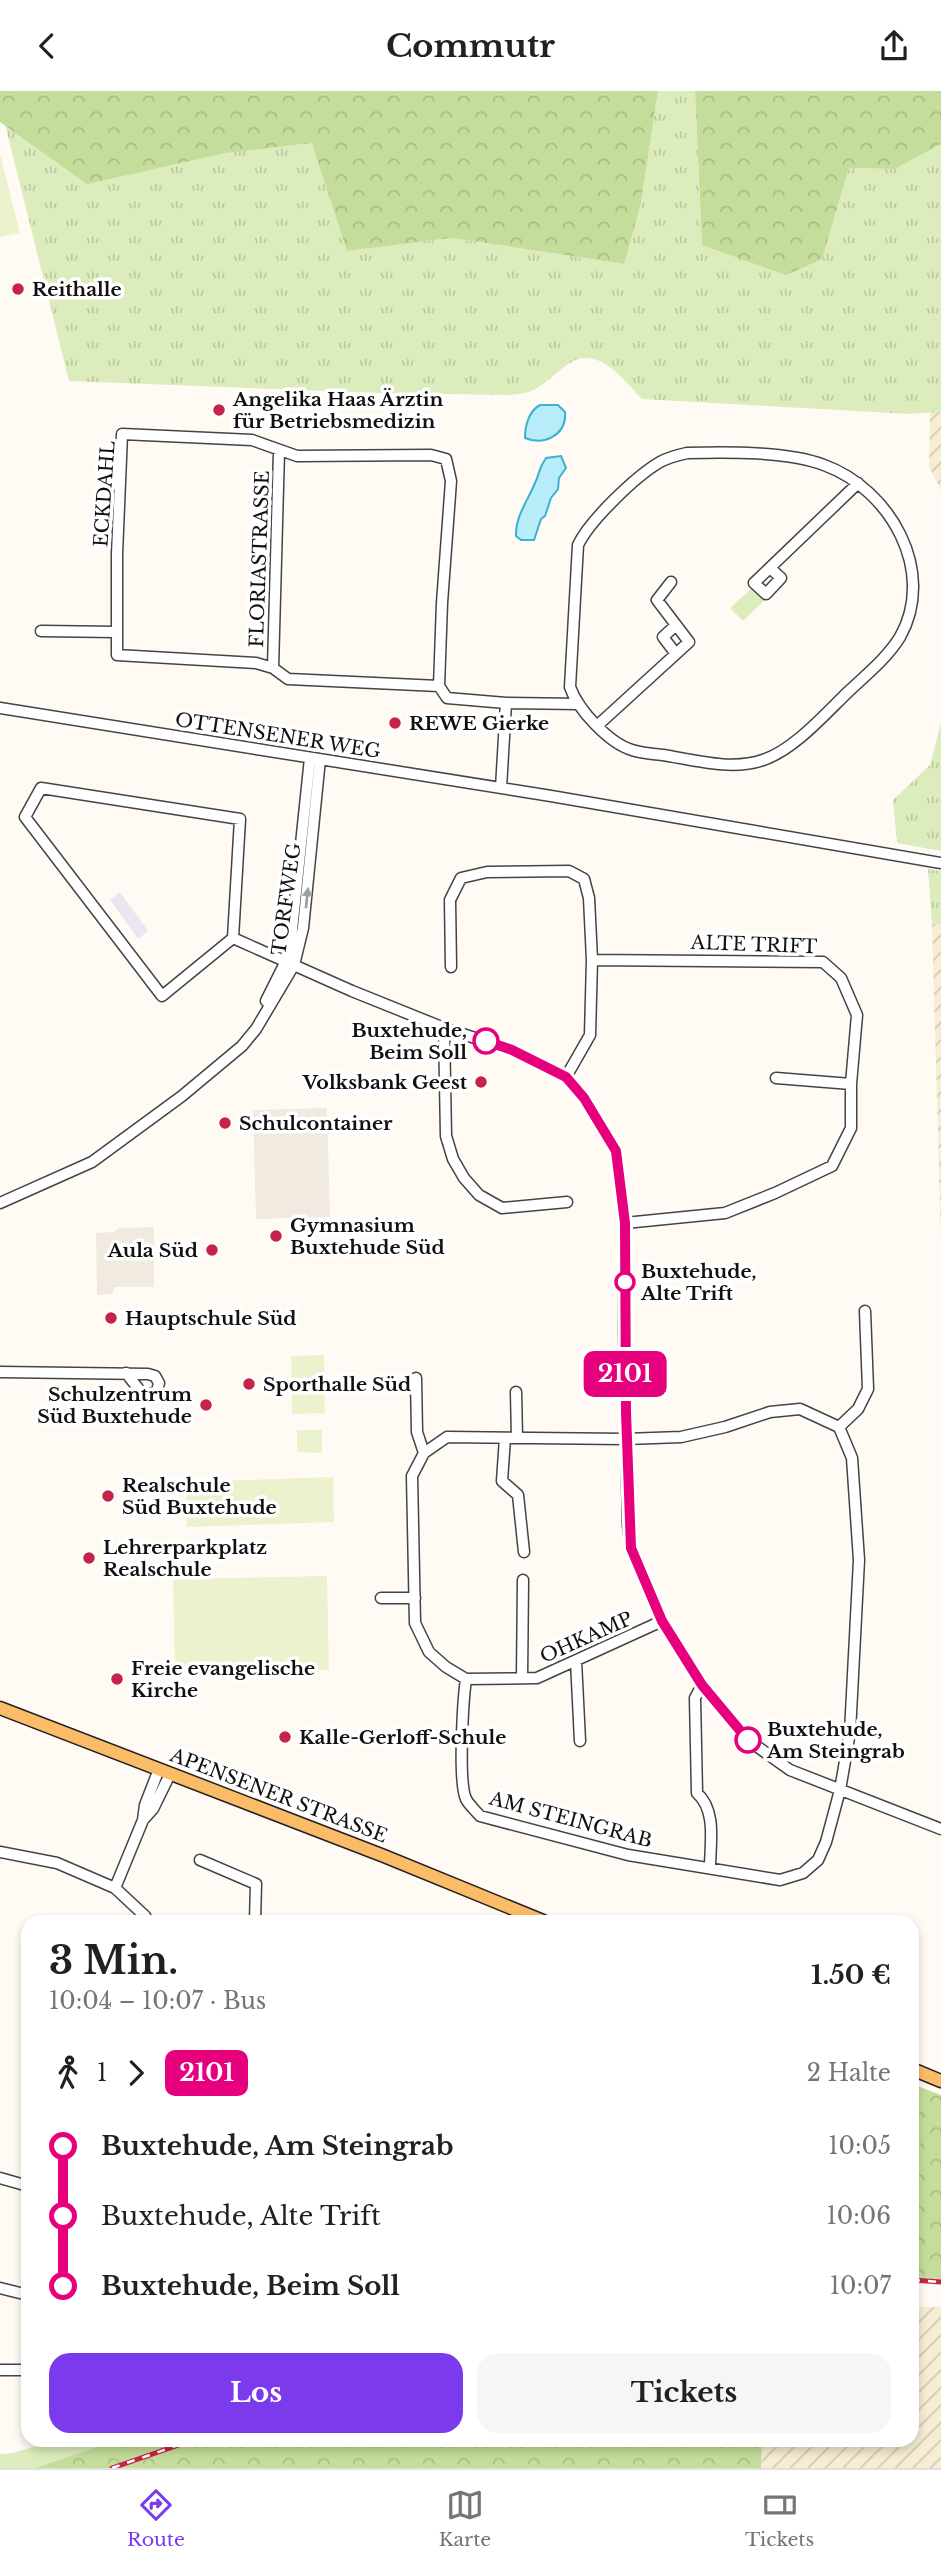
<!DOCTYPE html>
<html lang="de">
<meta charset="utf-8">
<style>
body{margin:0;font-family:"Libre Baskerville",serif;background:#f6f6f6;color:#202124;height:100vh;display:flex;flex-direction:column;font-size:26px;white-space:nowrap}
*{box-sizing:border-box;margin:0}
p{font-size:23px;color:#757577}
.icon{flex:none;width:38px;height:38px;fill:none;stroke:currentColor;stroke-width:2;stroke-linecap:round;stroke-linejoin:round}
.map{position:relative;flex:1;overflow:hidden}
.sheet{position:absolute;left:21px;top:1824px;width:898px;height:532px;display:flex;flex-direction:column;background:#fff;border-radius:21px;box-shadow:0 4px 10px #0003}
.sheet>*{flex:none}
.badge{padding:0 14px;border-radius:10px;font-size:24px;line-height:46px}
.map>.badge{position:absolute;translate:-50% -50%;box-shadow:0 0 0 4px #fff}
.legs{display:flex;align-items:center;gap:10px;height:77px;padding:0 28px;font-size:23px}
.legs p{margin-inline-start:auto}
.headline{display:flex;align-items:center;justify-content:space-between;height:119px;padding:0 28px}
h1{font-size:38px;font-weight:800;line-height:52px}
.action{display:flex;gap:14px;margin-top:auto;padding:14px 28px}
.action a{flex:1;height:80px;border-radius:21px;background:#7c3aed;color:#fff;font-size:28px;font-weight:800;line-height:80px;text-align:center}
.action a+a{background:#f6f6f6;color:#202124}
ul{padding:0 28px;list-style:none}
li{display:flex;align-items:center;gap:24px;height:70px;font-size:26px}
li i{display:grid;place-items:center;width:10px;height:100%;margin:0 9px;background:currentColor}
li i::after{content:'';width:18px;height:18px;margin:-9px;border:5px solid;border-radius:50%;background:#fff}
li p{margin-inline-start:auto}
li:first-child i{background:linear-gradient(#0000 50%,currentColor 0)}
li:last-child i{background:linear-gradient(currentColor 50%,#0000 0)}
header{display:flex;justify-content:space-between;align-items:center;height:91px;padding:0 28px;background:#fff;font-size:32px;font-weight:800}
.dock{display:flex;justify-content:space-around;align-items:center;height:98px;border-top:2px solid #e0e0e0;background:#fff;font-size:19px;color:#757577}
.dock a{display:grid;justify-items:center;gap:4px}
.dock .current{color:#7c3aed}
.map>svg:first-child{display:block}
.industrial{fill:#ece5ef}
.farmland{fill:url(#farmland-furrows)}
.grass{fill:url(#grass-tufts)}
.forest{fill:url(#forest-crowns)}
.park{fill:#ddecbc}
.pitch{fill:#edf2ce}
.plaza{fill:#f1eae1}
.water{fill:#b7ecf8;stroke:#3cb1d1;stroke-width:2}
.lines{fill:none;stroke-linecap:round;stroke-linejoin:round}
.minor-casing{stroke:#444;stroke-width:13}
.major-casing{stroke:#222;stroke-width:15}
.minor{stroke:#fff;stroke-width:10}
.major{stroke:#fbbc68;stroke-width:12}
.rail-casing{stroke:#c62349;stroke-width:5}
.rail{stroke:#fff;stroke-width:2.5;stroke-dasharray:8;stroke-linecap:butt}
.oneway{fill:#a0a0a0}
.line-1-casing{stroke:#fff;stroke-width:16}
.line-1{stroke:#e6007e;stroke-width:10}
.poi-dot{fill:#c62349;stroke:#fff;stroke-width:2.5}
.stop-1-dot{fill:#fff;stroke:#e6007e;stroke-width:3.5}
.labels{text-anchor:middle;stroke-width:7;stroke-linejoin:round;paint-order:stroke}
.poi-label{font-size:19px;font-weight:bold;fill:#111;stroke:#fff;text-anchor:start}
.street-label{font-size:19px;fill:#111;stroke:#fff}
.stop-label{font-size:19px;font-weight:bold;fill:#111;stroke:#fff;text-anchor:start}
</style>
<header><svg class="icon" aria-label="back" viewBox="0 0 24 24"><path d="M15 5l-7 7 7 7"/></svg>Commutr<svg class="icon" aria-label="share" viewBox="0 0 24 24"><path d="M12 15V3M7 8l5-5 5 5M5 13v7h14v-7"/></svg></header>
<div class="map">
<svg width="941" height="2377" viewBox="0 0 941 2377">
<defs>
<pattern id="farmland-furrows" width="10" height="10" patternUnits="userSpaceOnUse" patternTransform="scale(1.75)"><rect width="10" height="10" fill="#f6edd3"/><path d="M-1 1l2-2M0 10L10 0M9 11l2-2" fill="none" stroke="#d2cab4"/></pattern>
<pattern id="grass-tufts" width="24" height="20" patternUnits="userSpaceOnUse" patternTransform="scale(1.75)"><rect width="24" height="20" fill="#ddecbc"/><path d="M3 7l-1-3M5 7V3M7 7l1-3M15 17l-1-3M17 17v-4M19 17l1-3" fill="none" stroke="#bdc9a1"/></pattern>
<pattern id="forest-crowns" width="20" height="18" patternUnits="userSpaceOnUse" patternTransform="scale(1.75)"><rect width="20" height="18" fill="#c5dd9a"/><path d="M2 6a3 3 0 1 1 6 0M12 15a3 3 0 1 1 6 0" fill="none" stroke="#a8bd84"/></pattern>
</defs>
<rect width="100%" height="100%" fill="#fffbf4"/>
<path class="industrial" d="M120,801l28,39 -10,8 -28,-39z"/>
<path class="farmland" d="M941,321v78l-12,-23 1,-54z
M932,833h9v318z
M912,2216h29v161h-180l1,-28 150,-1z"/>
<path class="grass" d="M658,0h37l7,154 120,14 27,-91 46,1 46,-25v268l-33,2 -266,-15c-14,-15 -35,-43 -58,-41 -13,1 -24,12 -33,20 -16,12 -20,15 -40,17l-134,-2 -308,-12 -64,-257 60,44 248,-25 34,108 104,-13 172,26 18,-61z
M941,632v128l-44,-8 -4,-43 37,-35z
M928,778l13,2v53h-9z"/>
<path class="forest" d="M0,0h658l-17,112 -17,61 -173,-26 -104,13 -35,-108 -87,10 -138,31 -87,-62z
M695,0h246v53l-46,25 -46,-1 -27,91 -36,16 -84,-30z
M912,1993l29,11v187l-29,-2z
M118,2348l644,1 -1,28h-726z"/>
<path class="park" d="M754,495l12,13 -23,22 -13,-13z
M57,2349h61l-83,28h-35v-14l13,-1z"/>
<path class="pitch" d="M0,63l20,79 -20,4z
M324,1264l1,58 -33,1 -1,-58z
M297,1339h25v23l-25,-1z
M333,1386l1,45 -147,5 -2,-45z
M327,1485l2,94 -154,3 -2,-94z"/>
<path class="plaza" d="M327,1017l3,109 -74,2 -3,-109z
M154,1136v60h-39l-3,7 -15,1 -1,-62 18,-1 4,-4z"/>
<path class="water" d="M540,314h18l7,7c2,23 -21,34 -40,26 0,-13 4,-27 15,-33z
M561,365l5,12 -7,10 -1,11 -7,9 -6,18 -4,3 -7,21h-13l-5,-4c-1,-19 12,-36 19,-53 5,-10 3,-14 11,-25z"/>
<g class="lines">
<g class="minor-casing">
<path id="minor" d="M687,362c39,-1 101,-2 137,12 66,24 113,106 76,172 -13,21 -33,37 -51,54 -23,22 -55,59 -86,69 -31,11 -69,0 -100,-5 -10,-1 -22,-2 -31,-5 -23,-7 -54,-40 -62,-63l8,-142c12,-25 58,-69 82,-83 9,-5 18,-7 27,-9z
M770,477l11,10 -15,16 -12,-11 100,-96 4,-4
M41,540l76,1
M676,563l-13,-17 13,-12
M273,577l6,-217
M439,595l3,-83 9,-122 -5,-22 -15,-4 -134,1 -45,-16 -130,-6 -5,120v101l139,8 17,5 15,11 151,7 8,12 59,5
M0,617l551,88 390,67
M598,634l91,-83 -32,-42 14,-18
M501,697l5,-85 73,1
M233,847l-71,58 -137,-179 16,-29 199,31 -7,119 119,53 92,37 68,22 54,27 19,21 31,53 9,72 -1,106 4,196 3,23 31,73 40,64 46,55 42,30 151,59
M592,869l231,2 18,16 16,37 -6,69v44l-19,38 -57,27 -50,20 -100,10
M451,876l-1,-67 11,-22 26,-6 82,-1 15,8 5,19 3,62 -2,75 -24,42
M266,910l20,-40 6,-31 18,-172
M444,937l2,108 7,23 11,19 15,17 23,13 65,-6
M776,987l75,6
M0,1112l92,-41 90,-66 60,-50 14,-17 38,-64 9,-37 17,-169
M0,1281l148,2 7,2 4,7 -2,8 -7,4 -9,-3 -15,-19
M416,1287l1,54 7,21
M516,1301l1,46
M839,1336l19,-18 10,-20 -3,-78
M505,1347l-3,43 16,14 6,57
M381,1507h34
M576,1570l4,80
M522,1587l1,-98
M466,1588c-3,21 -8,103 0,120 3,6 10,12 14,17l148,39 152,25 23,-7 15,-13 8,-18 14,-52 10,-58 9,-172 -7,-102 -13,-31 -39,-18 -30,3 -45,15 -44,10 -55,2 -179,-2 -23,16 -12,23 3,147 14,29 17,15 20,12 71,-1 125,-57
M702,1594l-7,13 2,95c20,18 13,51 13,75
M143,1729l10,-11 17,-35
M0,1761l57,11 58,25
M200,1769l56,24 -1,37
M148,1830l-3,-5 -30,-28 28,-68 2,-15 14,-36
M0,2087l28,8
M0,2197l28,7
M0,2279h28"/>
</g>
<g class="major-casing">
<path id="major" d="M0,1617l384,148 159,65
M912,1978l29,12"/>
</g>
<use href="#minor" class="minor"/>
<use href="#major" class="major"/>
<g class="rail-casing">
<path id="rail" d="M912,2189l29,2
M112,2377l84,-29"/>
</g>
<use href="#rail" class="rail"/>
</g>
<defs><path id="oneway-solid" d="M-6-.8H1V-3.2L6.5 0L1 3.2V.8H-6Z" transform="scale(1.75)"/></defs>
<use class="oneway" href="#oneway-solid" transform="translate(307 807) rotate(-84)"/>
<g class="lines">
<g class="line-1-casing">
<path id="line-1" d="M486,950l26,9 54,27 18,21 32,53 9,72 1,189 5,136 31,73 40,64 46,55"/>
</g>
<use href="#line-1" class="line-1"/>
</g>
<g class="poi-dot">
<circle cx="18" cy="198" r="7"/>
<circle cx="219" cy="319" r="7"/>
<circle cx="395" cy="632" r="7"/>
<circle cx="481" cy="991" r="7"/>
<circle cx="225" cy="1032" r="7"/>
<circle cx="276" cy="1145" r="7"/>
<circle cx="212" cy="1159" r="7"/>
<circle cx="111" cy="1227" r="7"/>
<circle cx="249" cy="1293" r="7"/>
<circle cx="206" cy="1314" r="7"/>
<circle cx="108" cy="1405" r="7"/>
<circle cx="89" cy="1467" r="7"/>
<circle cx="117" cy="1588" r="7"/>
<circle cx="285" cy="1646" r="7"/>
</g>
<g class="stop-1-dot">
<circle cx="486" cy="950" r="12"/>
<circle cx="625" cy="1191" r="9"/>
<circle cx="748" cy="1649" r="12"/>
</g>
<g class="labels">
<g class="poi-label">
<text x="32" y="205">Reithalle</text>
<text x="233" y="315">Angelika Haas Ärztin<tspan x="233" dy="22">für Betriebsmedizin</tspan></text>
<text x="409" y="639">REWE Gierke</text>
<text x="467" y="998" text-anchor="end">Volksbank Geest</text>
<text x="239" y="1039">Schulcontainer</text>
<text x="290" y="1141">Gymnasium<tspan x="290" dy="22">Buxtehude Süd</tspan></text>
<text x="198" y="1166" text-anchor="end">Aula Süd</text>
<text x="125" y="1234">Hauptschule Süd</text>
<text x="263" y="1300">Sporthalle Süd</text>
<text x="192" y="1310" text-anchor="end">Schulzentrum<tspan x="192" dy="22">Süd Buxtehude</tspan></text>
<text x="122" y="1401">Realschule<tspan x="122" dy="22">Süd Buxtehude</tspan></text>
<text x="103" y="1463">Lehrerparkplatz<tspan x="103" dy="22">Realschule</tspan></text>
<text x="131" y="1584">Freie evangelische<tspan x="131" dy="22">Kirche</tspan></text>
<text x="299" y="1653">Kalle-Gerloff-Schule</text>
</g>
<g class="street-label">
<text transform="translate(104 403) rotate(-86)" y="7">ECKDAHL</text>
<text transform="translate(259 468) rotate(-88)" y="7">FLORIASTRASSE</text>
<text transform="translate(278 644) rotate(9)" y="7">OTTENSENER WEG</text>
<text transform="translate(286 808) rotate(-82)" y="7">TORFWEG</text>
<text transform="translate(754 853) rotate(2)" y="7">ALTE TRIFT</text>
<text transform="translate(586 1546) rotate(-24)" y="7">OHKAMP</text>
<text transform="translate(279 1704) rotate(21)" y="7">APENSENER STRASSE</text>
<text transform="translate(571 1728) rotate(15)" y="7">AM STEINGRAB</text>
</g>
<g class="stop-label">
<text x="467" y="946" text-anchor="end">Buxtehude,<tspan x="467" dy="22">Beim Soll</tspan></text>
<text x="641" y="1187">Buxtehude,<tspan x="641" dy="22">Alte Trift</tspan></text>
<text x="767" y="1645">Buxtehude,<tspan x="767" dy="22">Am Steingrab</tspan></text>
</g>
</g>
</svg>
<b class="badge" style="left:625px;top:1283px;background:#e6007e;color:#fff">2101</b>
<section class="sheet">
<div class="headline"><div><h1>3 Min.</h1><p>10:04 – 10:07 · Bus</p></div><b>1.50 €</b></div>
<div class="legs"><svg class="icon" aria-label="walk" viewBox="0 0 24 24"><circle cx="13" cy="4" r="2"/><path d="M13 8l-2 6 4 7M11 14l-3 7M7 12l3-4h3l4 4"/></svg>1<svg class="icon" aria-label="forward" viewBox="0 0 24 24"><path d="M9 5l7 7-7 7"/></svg><b class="badge" style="background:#e6007e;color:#fff">2101</b><p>2 Halte</p></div>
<ul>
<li><i style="color:#e6007e"></i><b>Buxtehude, Am Steingrab</b><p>10:05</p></li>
<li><i style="color:#e6007e"></i><span>Buxtehude, Alte Trift</span><p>10:06</p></li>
<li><i style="color:#e6007e"></i><b>Buxtehude, Beim Soll</b><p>10:07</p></li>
</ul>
<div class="action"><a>Los</a><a>Tickets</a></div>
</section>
</div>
<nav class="dock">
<a class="current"><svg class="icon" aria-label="directions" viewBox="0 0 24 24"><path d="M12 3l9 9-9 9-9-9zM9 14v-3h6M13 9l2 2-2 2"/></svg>Route</a>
<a><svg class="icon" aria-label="map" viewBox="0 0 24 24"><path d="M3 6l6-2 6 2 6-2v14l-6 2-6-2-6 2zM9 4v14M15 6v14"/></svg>Karte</a>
<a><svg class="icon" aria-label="tickets" viewBox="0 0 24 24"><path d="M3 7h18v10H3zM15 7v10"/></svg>Tickets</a>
</nav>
